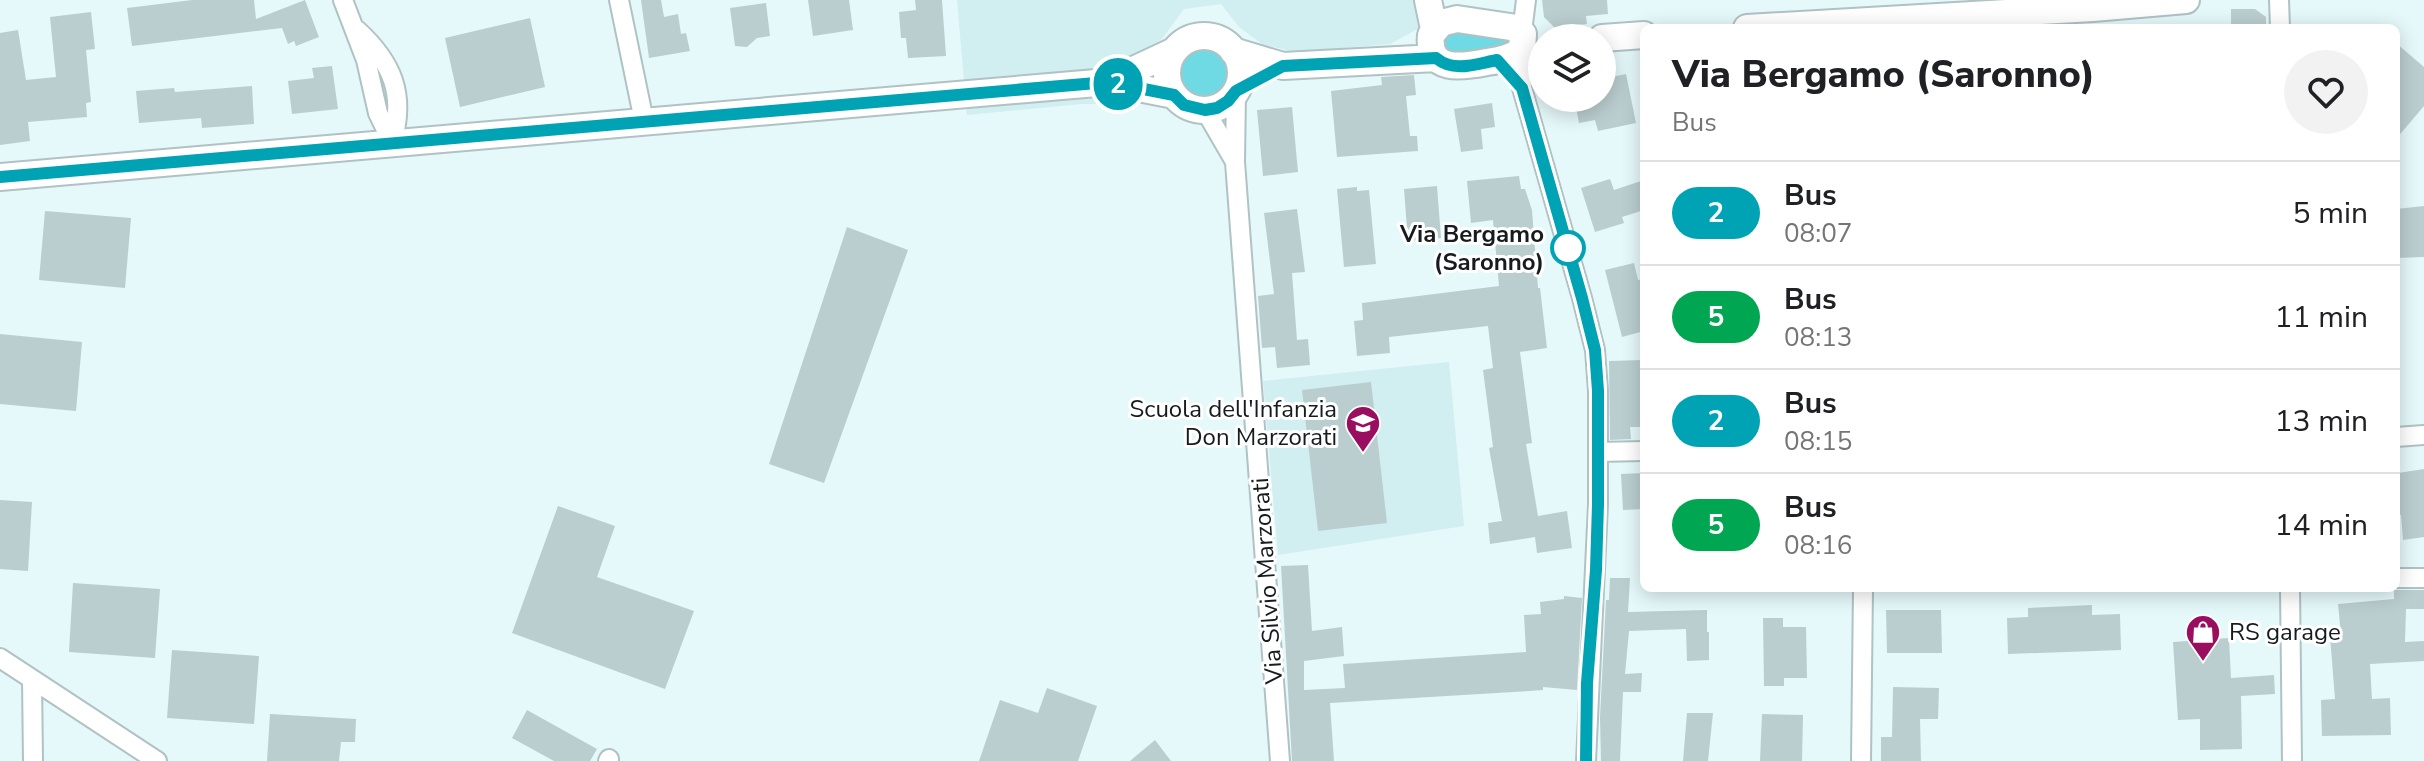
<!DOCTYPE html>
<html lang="it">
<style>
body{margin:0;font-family:"Nunito Sans",sans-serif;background:#f2f2f2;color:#202124;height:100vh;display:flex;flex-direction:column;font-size:30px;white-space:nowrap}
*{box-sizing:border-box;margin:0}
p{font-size:26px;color:#757577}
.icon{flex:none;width:44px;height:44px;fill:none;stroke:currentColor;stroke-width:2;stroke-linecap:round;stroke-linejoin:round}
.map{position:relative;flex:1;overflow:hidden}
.side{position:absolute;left:1640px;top:24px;width:760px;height:568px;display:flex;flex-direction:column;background:#fff;border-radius:12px;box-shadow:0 4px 20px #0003}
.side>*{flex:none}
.badge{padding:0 16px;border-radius:26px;font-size:28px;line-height:52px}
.buttons{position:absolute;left:1528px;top:24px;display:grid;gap:16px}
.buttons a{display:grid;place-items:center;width:88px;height:88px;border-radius:50%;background:#fff;box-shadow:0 4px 20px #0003;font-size:40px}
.map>.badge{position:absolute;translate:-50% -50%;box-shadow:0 0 0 4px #fff}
.round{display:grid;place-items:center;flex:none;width:84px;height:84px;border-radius:42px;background:#f2f2f2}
.head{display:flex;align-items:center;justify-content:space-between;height:136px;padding:0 32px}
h1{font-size:38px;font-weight:800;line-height:60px}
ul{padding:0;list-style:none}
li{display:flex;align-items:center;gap:24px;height:104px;padding:0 32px;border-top:2px solid #e0e0e0}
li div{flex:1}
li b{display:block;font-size:30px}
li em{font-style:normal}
li .badge{min-width:88px;font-weight:700;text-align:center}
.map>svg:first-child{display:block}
.built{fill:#d1eef0}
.green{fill:#6fdae3}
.building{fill:#bbcecf}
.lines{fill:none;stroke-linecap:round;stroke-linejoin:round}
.street-casing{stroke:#b0c2c4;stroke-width:22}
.secondary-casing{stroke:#b0c2c4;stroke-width:30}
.street{stroke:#fff;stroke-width:18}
.secondary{stroke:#fff;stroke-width:26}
.line-casing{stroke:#fff;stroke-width:18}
.line{stroke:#00a3b4;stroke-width:12}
.stop-dot{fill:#fff;stroke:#00a3b4;stroke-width:4}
.labels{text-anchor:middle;stroke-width:6;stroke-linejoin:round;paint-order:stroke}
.stop-label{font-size:24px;font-weight:bold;fill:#161c1d;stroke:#fff;text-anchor:end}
.poi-label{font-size:24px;fill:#161c1d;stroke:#fff;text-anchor:end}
.street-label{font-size:24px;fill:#161c1d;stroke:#fff}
</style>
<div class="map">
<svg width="2424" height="761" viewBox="0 0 2424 761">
<rect width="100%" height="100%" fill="#e5f8fa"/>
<path class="built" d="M957,0h481l-15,26 -33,18 -95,8 -33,-8 -23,-17 -18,-23 -37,5 -22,30 -37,21 4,44h-48l-114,11z
M1449,362l15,164 -186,29 -15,-174z"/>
<path class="green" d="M1497,27l15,14 -5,10 -64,4 -1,-25z
M1174 74a27 27 0 1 1 54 0a27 27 0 1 1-54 0Z"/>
<path class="building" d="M192,0h62l2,19 49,-19 14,37 -23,9 -2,-5 -6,3 -6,-16 -150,18 -5,-38z
M641,0h20l3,17 14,-3 3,20 5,-1 4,18 -41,7z
M808,0h41l4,30 -40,6z
M915,0h27l4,56 -38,2 -2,-20h-5l-2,-26 17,-2z
M1542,0h65l1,14 -22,2 1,8 -33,3 -10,-10z
M766,3l4,33 -13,2 -10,9 -12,-1 -5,-38z
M2231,9h24l11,8v11h-35z
M91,12l4,37 -9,1 5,52 -5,1 1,14 -59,5 2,19 -30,4v-112l18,-3 8,50 30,-3 -6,-60z
M530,18l15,69 -85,20 -15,-69z
M2396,43l28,24v39l-28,33z
M332,66l6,43 -46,5 -4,-33 26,-3 -2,-10z
M1626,74l10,49 -38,8 -3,-11 -16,3 -4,-21 27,-4v-19z
M1414,75l2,20 -10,1 4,40h7l1,15 -81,6 -6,-66 51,-6 -1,-8z
M252,86l2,38 -52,4 -1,-10 -62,5 -3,-32 38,-3 1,4z
M1492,103l3,24 -14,2 2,20 -22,3 -7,-43z
M1292,107l6,65 -35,4 -6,-66z
M1519,176l2,13h4l7,21 6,78h2l7,60 -27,4 12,91 -6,1 12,72 29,-5 5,37 -35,5 -2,-16 -45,7 -2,-21 14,-2 -13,-73 4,-1 -10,-77 10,-2 -5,-42 -99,11 1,16 -33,3 -3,-35 9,-1 -1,-17 137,-17 -6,-66 -22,3 -4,-42z
M1610,179l4,11 30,-10v30l-22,7 2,6 -29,9 -14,-44z
M1437,186l4,52 -33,3 -4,-52z
M1357,187v4l12,-1 7,74 -32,3 -7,-78z
M2424,206v51l-28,1v-49z
M1297,209l8,63 -13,1 5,67 11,-1 2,26 -33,3 -2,-21 -13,1 -4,-52 16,-2 -10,-81z
M45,211l86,7 -6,70 -86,-8z
M847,227l61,23 -84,233 -55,-19z
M1634,263l4,17 6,-1v52l-22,6 -17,-67z
M0,334l82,8 -6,69 -76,-7z
M1644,360v67h-14l1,12 -21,1 -1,-79z
M1371,382l16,141 -69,8 -16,-141z
M2424,469v68l-21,3 -2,-25 -5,-1v-27l3,-1 -1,-13z
M1644,473v36l-21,1 -2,-36z
M0,500l32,2 -4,69 -28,-2z
M558,506l57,20 -18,51 97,34 -29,78 -153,-56z
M1308,565l4,66 30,-4 2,29 -40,5v29l41,-2 -2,-24 183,-12 -2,-37 17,-1 -1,-12 24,-3v-3l18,2 -5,92 -34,-3v3l-14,1 -199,12 4,58h-42l-11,-195z
M1610,578h20l-2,34 79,-2v22h2v28l-22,1 -1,-32 -57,2 -4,43 17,-1 -1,19h-18l-3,69h-19l-1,-44 6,-117h3z
M73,583l87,6 -5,69 -86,-6z
M2394,590h30v19h-18l-1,33 19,-1v20l-54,3 2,35 18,-1 1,37 -69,1 -1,-36 14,-1 -5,-63 11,-1 -3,-31 56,-5z
M2092,605v10l28,-1 1,36 -113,4 -1,-36 21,-1v-9z
M1886,610h55l1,43h-55z
M1763,618h20v9h23l1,51h-23v8h-20z
M2229,638l2,40 43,-3 1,19 -34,2 1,53 -42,1v-31l-22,1 -5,-78z
M172,650l87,6 -5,68 -87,-6z
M1893,687l46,1 -1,31h-18l1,42h-40v-24h11z
M1047,688l50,18 -19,55h-99l21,-61 38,13z
M527,710l70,39 -7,12h-36l-42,-23z
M1687,713h26l-5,48h-25z
M270,714l86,5 -1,23h-14l-2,19h-72z
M1762,714l41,1 -1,46h-42z
M1155,740l16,21h-41z"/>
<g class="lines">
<g class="street-casing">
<path id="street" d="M343,0l23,60 12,53 14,29
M619,0l25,121
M2279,0l1,28
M357,30c35,32 49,64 35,112
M1522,32l4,-32
M1520,52l2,36 60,210 13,52 3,41v113l-12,257
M1236,91l-1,71 45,599
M1205,110l29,50
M2396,437l28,-2
M1598,452l46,-1
M2396,578h28
M2290,588l2,173
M0,658l157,103
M32,679l1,82
M608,761l1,-2
M1861,761l2,-173"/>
</g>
<g class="secondary-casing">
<path id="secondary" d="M1428,0l6,29
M1457,19l60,9 6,6 -1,16c-10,8 -22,10 -35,12 -25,5 -60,11 -56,-27l10,-12z
M1747,28l346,-20 93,-8
M1167 73a37 37 0 1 1 74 0a37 37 0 1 1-74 0Z
M1602,38l42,-3
M1233,51l50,15 153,-8
M1108,82l66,-31
M0,177l1108,-95 66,13"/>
</g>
<use href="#street" class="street"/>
<use href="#secondary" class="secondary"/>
</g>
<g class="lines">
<g class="line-casing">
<path id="line" d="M0,177l1108,-95 66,13 10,10 21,5 12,-2 11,-7 8,-10 47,-25 153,-8c18,15 40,6 61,2l25,28 60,210 13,52 3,41v113l-2,66 -9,113 -1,78"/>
</g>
<use href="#line" class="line"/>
</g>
<defs>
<g id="school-pin" transform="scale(1.8)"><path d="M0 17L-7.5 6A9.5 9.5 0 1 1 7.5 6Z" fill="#9a0e60" stroke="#fff"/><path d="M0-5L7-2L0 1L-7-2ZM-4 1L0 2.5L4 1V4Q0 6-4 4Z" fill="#fff"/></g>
<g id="shop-pin" transform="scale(1.8)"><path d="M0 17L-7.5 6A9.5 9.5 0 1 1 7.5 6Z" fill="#9a0e60" stroke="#fff"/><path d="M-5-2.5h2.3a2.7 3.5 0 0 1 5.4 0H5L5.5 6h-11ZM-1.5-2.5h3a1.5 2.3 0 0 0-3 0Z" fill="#fff"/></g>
</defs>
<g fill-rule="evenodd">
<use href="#school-pin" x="1363" y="423"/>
<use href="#shop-pin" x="2203" y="632"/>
</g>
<circle class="stop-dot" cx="1568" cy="248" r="16"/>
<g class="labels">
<g class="stop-label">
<text x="1544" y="242">Via Bergamo<tspan x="1544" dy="28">(Saronno)</tspan></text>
</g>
<g class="poi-label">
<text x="1337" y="417">Scuola dell'Infanzia<tspan x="1337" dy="28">Don Marzorati</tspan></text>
<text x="2229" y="640" text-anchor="start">RS garage</text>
</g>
<g class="street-label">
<text transform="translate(1267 581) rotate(-94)" y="8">Via Silvio Marzorati</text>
</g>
</g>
</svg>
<div class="buttons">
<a><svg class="icon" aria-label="layers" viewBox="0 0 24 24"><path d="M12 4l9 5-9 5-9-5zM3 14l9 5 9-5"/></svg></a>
</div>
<b class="badge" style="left:1118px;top:84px;background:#00a3b4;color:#fff">2</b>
<section class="side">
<div class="head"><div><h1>Via Bergamo (Saronno)</h1><p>Bus</p></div><a class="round"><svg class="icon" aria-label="heart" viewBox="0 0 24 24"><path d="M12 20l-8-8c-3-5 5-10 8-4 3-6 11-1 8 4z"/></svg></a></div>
<ul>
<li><span class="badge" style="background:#00a3b4;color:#fff">2</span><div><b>Bus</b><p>08:07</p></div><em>5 min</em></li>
<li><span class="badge" style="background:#00a651;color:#fff">5</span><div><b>Bus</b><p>08:13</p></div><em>11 min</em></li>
<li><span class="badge" style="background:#00a3b4;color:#fff">2</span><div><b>Bus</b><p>08:15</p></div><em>13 min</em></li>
<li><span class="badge" style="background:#00a651;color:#fff">5</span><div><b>Bus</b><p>08:16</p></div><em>14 min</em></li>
</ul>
</section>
</div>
